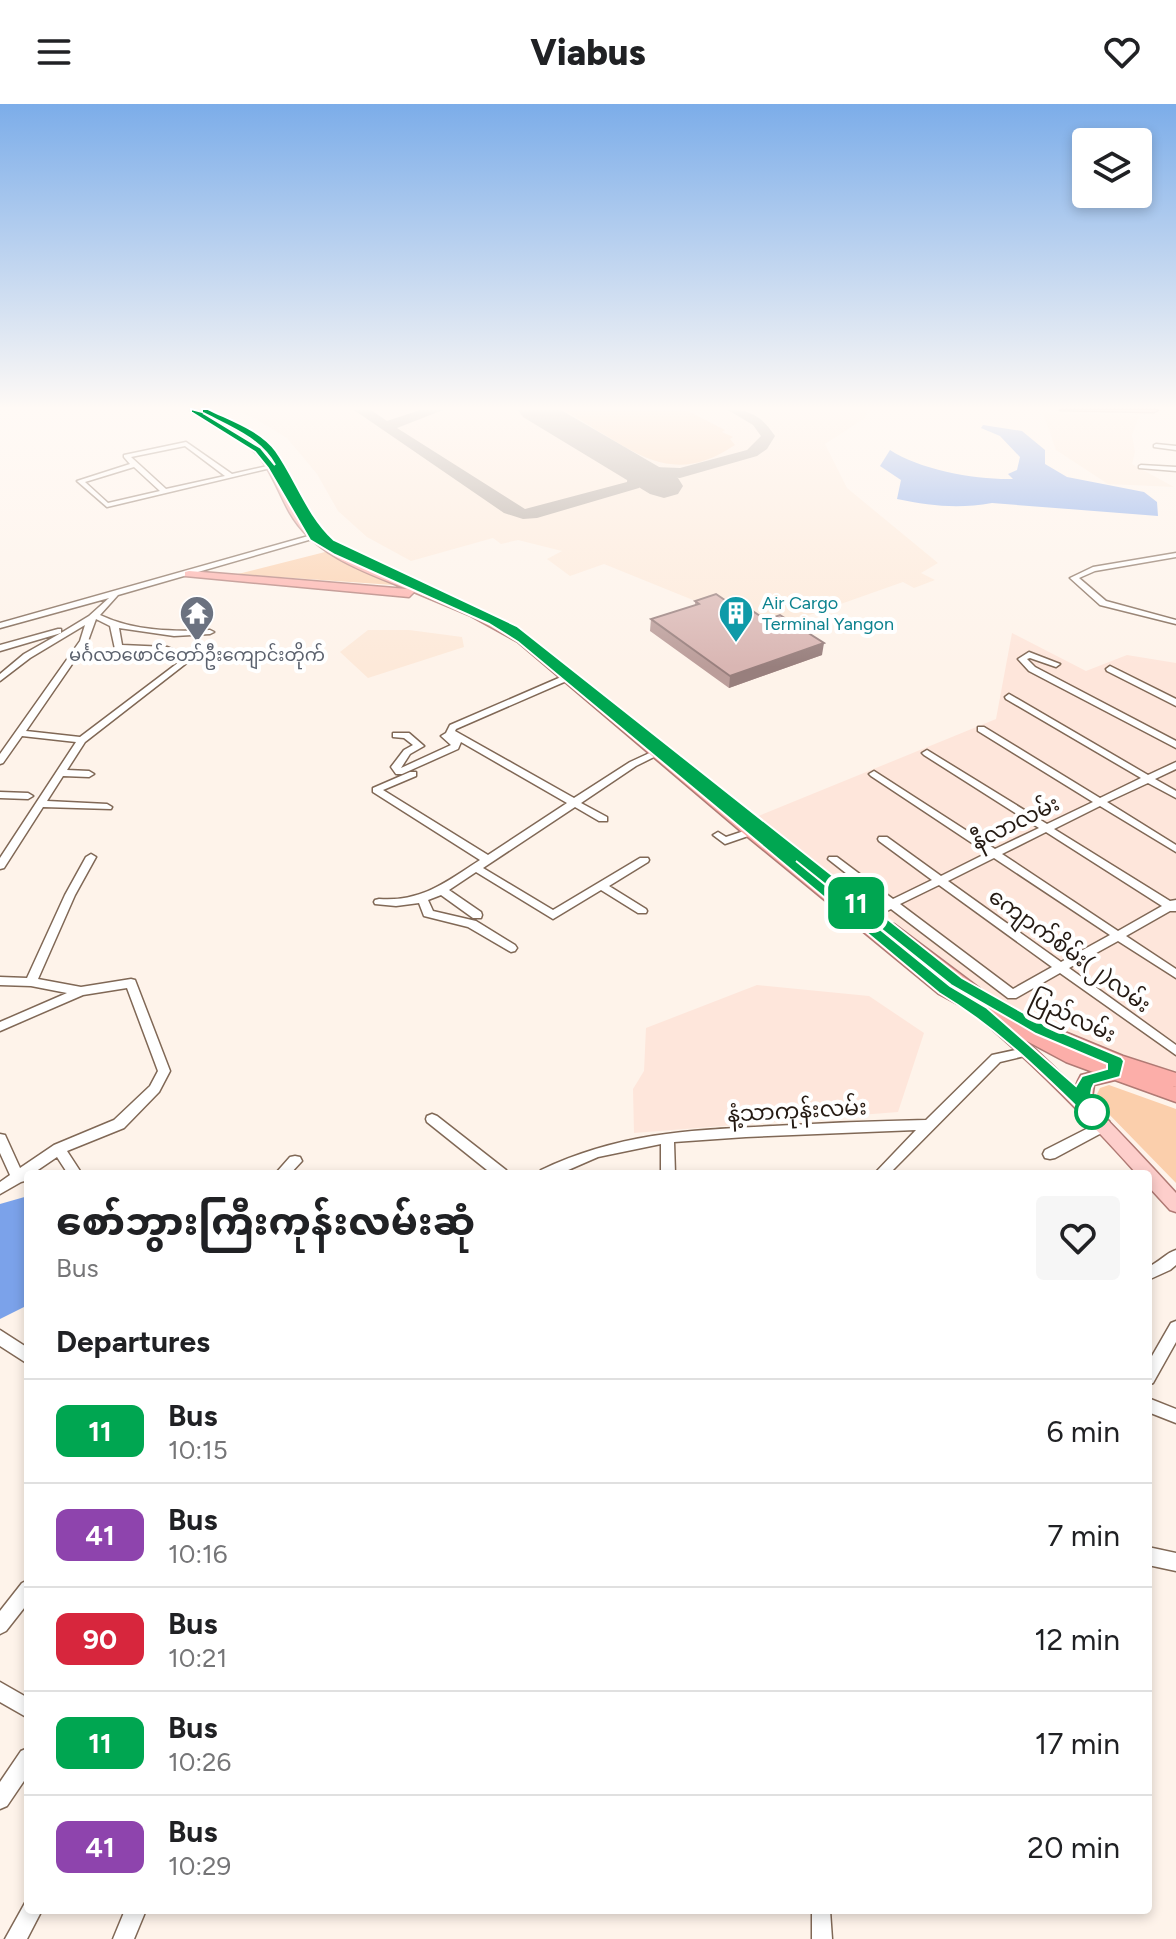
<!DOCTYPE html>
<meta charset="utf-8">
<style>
body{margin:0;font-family:Figtree,"Noto Sans Myanmar",sans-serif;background:#f6f6f6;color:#202124;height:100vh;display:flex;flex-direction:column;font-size:30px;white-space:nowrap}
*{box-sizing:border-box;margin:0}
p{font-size:26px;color:#757577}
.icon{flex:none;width:44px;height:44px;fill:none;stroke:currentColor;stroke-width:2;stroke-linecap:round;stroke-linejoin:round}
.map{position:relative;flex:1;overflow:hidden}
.panel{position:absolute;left:24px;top:1066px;width:1128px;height:744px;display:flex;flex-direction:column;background:#fff;border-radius:8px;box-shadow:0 4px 12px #0003}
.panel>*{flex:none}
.badge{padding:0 16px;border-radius:12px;font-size:28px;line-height:52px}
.buttons{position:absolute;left:1072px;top:24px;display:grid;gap:16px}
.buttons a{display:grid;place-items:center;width:80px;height:80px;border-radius:8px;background:#fff;box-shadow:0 4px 12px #0003;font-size:40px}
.map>.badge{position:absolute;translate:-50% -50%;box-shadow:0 0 0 4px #fff}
h2{padding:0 32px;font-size:30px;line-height:72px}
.round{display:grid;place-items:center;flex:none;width:84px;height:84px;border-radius:8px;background:#f6f6f6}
.head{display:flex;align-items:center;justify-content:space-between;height:136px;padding:0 32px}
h1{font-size:38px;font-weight:800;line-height:60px}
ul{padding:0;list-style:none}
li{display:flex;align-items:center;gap:24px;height:104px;padding:0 32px;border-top:2px solid #e0e0e0}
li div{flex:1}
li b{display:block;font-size:30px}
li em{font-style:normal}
li .badge{min-width:88px;font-weight:700;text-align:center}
header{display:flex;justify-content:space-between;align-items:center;height:104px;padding:0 32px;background:#fff;font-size:36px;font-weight:800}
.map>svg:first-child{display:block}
.commercial{fill:#fee6db}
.built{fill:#fde9d9}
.green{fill:#fbcfac}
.water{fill:#7ba2ea}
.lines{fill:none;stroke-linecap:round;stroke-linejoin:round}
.taxiway{fill:#a79c94;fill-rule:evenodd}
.runway{fill:#a79c94;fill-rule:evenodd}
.minor-casing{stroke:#806856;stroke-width:3}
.major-casing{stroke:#b07a74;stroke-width:3}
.highway-casing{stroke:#b07a74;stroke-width:3}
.minor{fill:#fff;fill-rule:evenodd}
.major{fill:#fdcecb;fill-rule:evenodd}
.highway{fill:#fcaea9;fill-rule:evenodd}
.wall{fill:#bb9d9a}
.shaded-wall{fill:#987f7d}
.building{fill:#d9b6b3;stroke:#987f7d;stroke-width:2}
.line{fill:#00a651;stroke:#fff;stroke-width:2;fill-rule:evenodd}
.stop-dot{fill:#fff;stroke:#00a651;stroke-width:4}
.labels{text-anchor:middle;stroke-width:8;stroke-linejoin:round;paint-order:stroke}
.far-culture-label{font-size:18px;fill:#0d838f;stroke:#fff;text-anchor:start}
.far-worship-label{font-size:18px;fill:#5b616d;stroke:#fff}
.street-label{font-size:22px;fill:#241a13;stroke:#fff}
</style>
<header><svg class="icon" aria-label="menu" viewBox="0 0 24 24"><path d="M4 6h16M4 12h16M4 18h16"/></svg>Viabus<svg class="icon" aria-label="heart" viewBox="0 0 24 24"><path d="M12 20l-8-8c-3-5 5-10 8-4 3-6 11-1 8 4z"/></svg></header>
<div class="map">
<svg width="1176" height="1835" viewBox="0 0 1176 1835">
<rect width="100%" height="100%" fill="#fef3ea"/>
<path class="commercial" d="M1012,529l74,38 41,-16 49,8v413l-139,-53 -53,-33 -228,-173 240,-98z
M757,881l112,11 55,37 -26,79 -264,21 -1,-44 11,-18 2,-43z"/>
<path class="built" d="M234,306h633l-2,8 -40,26 22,44 91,75 -17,10 14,7 -21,8 -11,-6 -136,48 -163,-66 -34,12 -23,-17 15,-8 -44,-11 -17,4 -8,-6 -82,23 -44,-24 -29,-26 -21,-37 -30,-36 -33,-20z
M1043,309l96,3 -7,19 3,17 -3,12 42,23 -66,-3 -52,-34z
M368,526h41l53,7 2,10 -96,31 -28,-26z"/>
<path class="green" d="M563,306h123l39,20 -3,2 11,5 -3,2 5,6c-67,45 -102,4 -172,-35z
M329,447l64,34 -155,-11z
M1109,981l67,24v74l-74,-76 -5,-13 3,-6z"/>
<path class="water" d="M983,321l39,6 23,19v14l22,13 77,15 13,10 1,14 -166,-13c-34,6 -61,3 -95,-4l4,-19 -21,-14 10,-16c30,20 87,30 123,29l-5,-5 9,-4 3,-13 -20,-21 -19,-8z
M28,1092v109l-28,14v-115z"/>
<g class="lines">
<path class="taxiway" d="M354,306h17l16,11 33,-11h23l-46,18 128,81 102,-27 2,-16 51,2 67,-18 14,-14 -8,-11 -25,-15c24,0 34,7 47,26l-8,13 -10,7 -77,22 -35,-3 -6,13 -102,30 -14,1 -19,-6z"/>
<path class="runway" d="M518,306h43l117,68 5,8 -5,8 -14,4 -14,-4 -127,-77z"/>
<g class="minor-casing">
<path id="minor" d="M186,338l46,32 40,-9 3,2 -168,40 -30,-26 53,-17 -6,-7v-2zM185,342l40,30 -59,13 -35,-32zM134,363l26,24 -52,12 -23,-21z
M1156,340l20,2v4l-22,-3v-2z
M1141,361l35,2v4l-37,-3v-2z
M319,429l7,2 -208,60 -18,20c34,16 73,17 110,15l4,2 -4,2 -36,2 -55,-8 3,17 45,2 26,11 -108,84 -18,28 22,1 5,3 -5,3 -26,-1 -16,25 60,3 5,3 -1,2 -68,-2 -39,61 -4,1v-11l76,-116 -54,-6 -19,27 -3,1v-10l80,-113 5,-16 -55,33 -30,23v-7l24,-20 37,-21 -61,18v-6l58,-16h3v4l28,-17 20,-18 -109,30v-5zM96,515l14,7 5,23 51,3 17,7 -103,78 -54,-6 62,-90z
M1176,449v4l-81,14 -16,7 27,23 70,19v4l-76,-19 -30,-27 23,-11z
M1029,548l31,12 -4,3 -26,-9 -3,1 8,8 141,74v7l-147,-77 -11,-12z
M1110,562l66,33v7l-69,-35 -1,-2z
M568,570l3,1v4l-115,50 -1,2 119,67 56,-36 26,-12 3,-1 5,3 -28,14 -55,37 26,14v4h-8l-24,-14 -92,61 70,42 87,-52h8l1,2 -1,2 -39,24 37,23 1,2 -1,2h-8l-37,-23 -48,29 -77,-47 -27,18 32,22 1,3 -1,3h-8l-32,-23 -13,5 5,11 43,10 39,24 2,3 -2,3 -4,1 -43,-25 -44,-11 -5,-13 -23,3 -21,-2 -1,-2 1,-2 4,-1c43,3 67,-17 101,-39l-107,-68v-4l37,-16h6v4l-33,14 105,65 79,-52 -106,-61 -3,7 -56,25h-6l-5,-7 13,-17 9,-5 -9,-7 -11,-1v-4h16l15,13 -14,8 -9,14 50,-23 -10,-9 5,-3 4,-8z
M1009,590l139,81 28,-13v7l-21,10 21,12v7l-28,-15 -41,19 69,43v7l-76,-46 -46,23 116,72 6,-1v11h-6l-44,25 50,33v9l-58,-37 -49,27 107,77v10l-116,-82 -44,25h-8l-117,-89 -16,8h-8l-1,-3 1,-3 17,-8 -56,-44 1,-2h8l56,42 39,-19 -53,-39 -1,-2 1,-2h8l54,39 46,-23 -116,-77 -2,-2 5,-3 121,78 44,-21 -115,-73 -2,-2 5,-3 120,74 46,-22 -115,-71v-4h6l116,71 41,-20 -135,-79 -1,-2zM1046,728l116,74 -44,25 -116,-77zM994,754l116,77 -49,27 -113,-81zM939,781l113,82 -39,22 -113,-85z
M0,688l28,1 5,3 -5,3 -28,-1z
M750,725l4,1v4l-29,10 -12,-9 5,-3 8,5z
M91,750l5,3 -21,38 -37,84 43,8 50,-8 4,1 35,91 -11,21 -35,36 -57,23 15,23h-14l-11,-17 -25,17h-4v6l-7,2 -21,12v-12l10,-7 -10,-22v-19l5,1 15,33 34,-23 60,-25 36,-34 8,-15 -31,-83 -44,7 -83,36v-9l67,-29 -36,-7 -31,-1v-8l27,1 38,-83 21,-38z
M1029,943l4,1 2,3 -2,3 -33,8 -111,112h-15l42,-44 -170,7 -72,5 1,32h-14v-30l-63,13 -39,17h-20l2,-4c78,-37 148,-40 232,-44 51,-3 102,-5 153,-6l66,-65z
M432,1010l5,2 69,54 2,4h-16l-65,-52 -1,-3 1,-3z
M1104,1016l5,1 1,4 -1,4 -54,29 -5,1 -5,-1 -2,-4 2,-4z
M295,1052l5,1 2,4 -12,13h-15l15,-17z
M1176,1146v15l-6,5 -22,10v-13c10,-4 18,-14 28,-17z
M1176,1217v21l-23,41 -5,2v-22l23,-40z
M0,1226l28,18v16l-28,-18z
M1148,1294l28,11v14l-28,-11z
M1148,1443l28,6v18l-28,-6z
M28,1476v23l-22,28 -6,3v-23l22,-28z
M0,1578l28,16v20l-28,-16z
M28,1644v27l-21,31 -7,3v-27l21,-31z
M28,1797v9h14l-15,29h-22l20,-36z
M125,1806h21l-12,29h-21z
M812,1806h18l2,29h-20z"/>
</g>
<g class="major-casing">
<path id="major" d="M1060,306h98l-4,2z
M984,903l6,2c67,57 127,119 186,184v19l-6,-2 -22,-24v-12h-11c-50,-56 -101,-108 -159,-157l-2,-4z"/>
</g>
<g class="highway-casing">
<path id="highway" d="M190,306h11l48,28 15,13 43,73 19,18 49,26 103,42 48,26 354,292 2,-4h12l85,64 3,4 -8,6 66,34 9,-5 6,1 68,28 53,17v14l-10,-3 10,3v15l-61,-22 -21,5 -2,13 12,16 -3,5h-14c-13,-17 -17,-25 -6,-44l12,-3 -27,-10 -127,-68 -196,-161 -225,-191 -49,-27 -55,-23 -5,5 -224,-21v-4l4,-1 218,18c-43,-17 -93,-34 -117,-76 -11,-19 -18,-42 -33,-59 -19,-20 -47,-26 -67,-44z"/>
</g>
<use href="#minor" class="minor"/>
<use href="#major" class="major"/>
<use href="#highway" class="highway"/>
</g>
<path class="wall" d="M695,497l46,10 81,44 -93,33 -79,-57 1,-12 44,-14z"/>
<path class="shaded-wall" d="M824,539l-2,12 -93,33 1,-12z"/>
<path class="building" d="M716,490l25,17 7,-3 18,12 14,-5 44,28 -94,33 -79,-57 48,-15 -4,-3z"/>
<linearGradient id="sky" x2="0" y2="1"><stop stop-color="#7cade9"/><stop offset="0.54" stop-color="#fffaf6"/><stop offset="1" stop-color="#fffaf6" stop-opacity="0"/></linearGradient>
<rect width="1176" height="563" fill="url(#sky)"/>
<path class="line" d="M191,305l11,3v-3h6c22,11 53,21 68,42 21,30 31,64 58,89l183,86 445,352 85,48 74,31 3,4 -4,16 -26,7c-8,13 3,19 9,30l-3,4h-12c-47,-46 -92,-91 -149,-125l-421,-351 -29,-18 -154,-69 -25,-15 -42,-72 -13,-16 -64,-40zM203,309c27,14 57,25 72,52l-14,-17zM796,757l155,124 85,49 71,30v5l-25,7 -6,10 -89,-78 -37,-22z"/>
<defs>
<g id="temple-pin" transform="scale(1.8)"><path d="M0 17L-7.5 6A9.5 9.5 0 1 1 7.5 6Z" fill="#6b7280" stroke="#fff"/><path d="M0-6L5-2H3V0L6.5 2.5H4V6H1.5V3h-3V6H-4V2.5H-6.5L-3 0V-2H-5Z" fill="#fff"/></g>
<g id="building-pin" transform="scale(1.8)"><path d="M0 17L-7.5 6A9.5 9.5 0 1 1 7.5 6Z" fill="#0f9aa8" stroke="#fff"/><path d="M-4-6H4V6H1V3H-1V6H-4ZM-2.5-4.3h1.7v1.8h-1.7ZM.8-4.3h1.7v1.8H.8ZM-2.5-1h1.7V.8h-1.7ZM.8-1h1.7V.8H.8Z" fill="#fff"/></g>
</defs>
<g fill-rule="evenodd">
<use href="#temple-pin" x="197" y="509"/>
<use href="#building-pin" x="736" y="509"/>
</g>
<circle class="stop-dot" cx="1092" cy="1008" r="16"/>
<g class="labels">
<g class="far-culture-label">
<text x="762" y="505">Air Cargo<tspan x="762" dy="21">Terminal Yangon</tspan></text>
</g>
<g class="far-worship-label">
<text x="197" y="557">မင်္ဂလာဖောင်တော်ဦးကျောင်းတိုက်</text>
</g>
<g class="street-label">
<text transform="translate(1015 718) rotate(-26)" y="8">နီလာလမ်း</text>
<text transform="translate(1070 846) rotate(36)" y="8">ကျောက်စိမ်း(၂)လမ်း</text>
<text transform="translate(1073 912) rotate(25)" y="8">ပြည်လမ်း</text>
<text transform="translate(797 1006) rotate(-3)" y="8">နံ့သာကုန်းလမ်း</text>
</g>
</g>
</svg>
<div class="buttons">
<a><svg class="icon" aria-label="layers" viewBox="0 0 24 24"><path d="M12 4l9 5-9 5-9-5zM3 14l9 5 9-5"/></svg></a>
</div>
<b class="badge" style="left:856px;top:799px;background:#00a651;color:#fff">11</b>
<section class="panel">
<div class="head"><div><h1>စော်ဘွားကြီးကုန်းလမ်းဆုံ</h1><p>Bus</p></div><a class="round"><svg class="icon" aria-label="heart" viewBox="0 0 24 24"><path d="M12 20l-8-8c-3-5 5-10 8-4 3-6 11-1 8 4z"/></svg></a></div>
<h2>Departures</h2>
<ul>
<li><span class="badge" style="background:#00a651;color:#fff">11</span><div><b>Bus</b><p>10:15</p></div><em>6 min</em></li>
<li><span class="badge" style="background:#8e44ad;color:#fff">41</span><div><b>Bus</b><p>10:16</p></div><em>7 min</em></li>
<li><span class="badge" style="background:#d7263d;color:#fff">90</span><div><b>Bus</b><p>10:21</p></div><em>12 min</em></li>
<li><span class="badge" style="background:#00a651;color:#fff">11</span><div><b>Bus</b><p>10:26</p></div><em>17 min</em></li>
<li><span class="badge" style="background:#8e44ad;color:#fff">41</span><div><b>Bus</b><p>10:29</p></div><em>20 min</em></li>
</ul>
</section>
</div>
